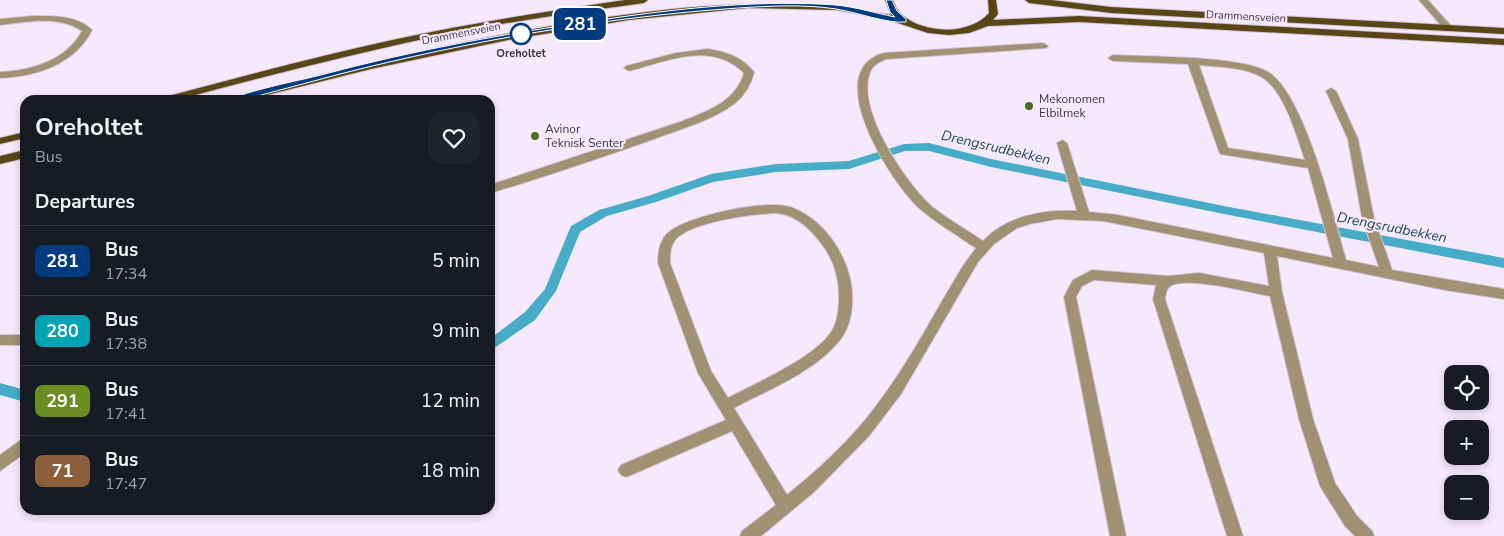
<!DOCTYPE html>
<meta charset="utf-8">
<style>
body{margin:0;font-family:"Nunito Sans",sans-serif;background:#20242c;color:#f1f3f6;height:100vh;display:flex;flex-direction:column;font-size:19px;white-space:nowrap}
*{box-sizing:border-box;margin:0}
p{font-size:16px;color:#9ea1a6}
.icon{flex:none;width:28px;height:28px;fill:none;stroke:currentColor;stroke-width:2;stroke-linecap:round;stroke-linejoin:round}
.map{position:relative;flex:1;overflow:hidden}
.details{position:absolute;left:20px;top:95px;width:475px;height:420px;display:flex;flex-direction:column;background:#171b24;border-radius:15px;box-shadow:0 2px 8px #0003}
.details>*{flex:none}
.badge{padding:0 10px;border-radius:8px;font-size:18px;line-height:32px}
.controls{position:absolute;left:1444px;top:365px;display:grid;gap:10px}
.controls a{display:grid;place-items:center;width:45px;height:45px;border-radius:10px;background:#171b24;box-shadow:0 2px 8px #0003;font-size:25px}
.map>.badge{position:absolute;translate:-50% -50%;box-shadow:0 0 0 2px #fff}
h2{padding:0 15px;font-size:19px;line-height:45px}
.round{display:grid;place-items:center;flex:none;width:52px;height:52px;border-radius:15px;background:#20242c}
.overview{display:flex;align-items:center;justify-content:space-between;height:85px;padding:0 15px}
h1{font-size:24px;font-weight:700;line-height:38px}
ul{padding:0;list-style:none}
li{display:flex;align-items:center;gap:15px;height:70px;padding:0 15px;border-top:1px solid #363941}
li div{flex:1}
li b{display:block;font-size:19px}
li em{font-style:normal}
li .badge{min-width:55px;font-weight:700;text-align:center}
.map>svg:first-child{display:block}
.lines{fill:none;stroke-linecap:round;stroke-linejoin:round}
.stream{fill:#46acc8;fill-rule:evenodd}
.minor-casing{stroke:#d2c5d8;stroke-width:2}
.major-casing{stroke:#d2c5d8;stroke-width:2}
.minor{fill:#a09173;fill-rule:evenodd}
.major{fill:#5a4516;fill-rule:evenodd}
.line{fill:#003b80;stroke:#fff}
.stop-dot{fill:#fff;stroke:#003b80;stroke-width:2.5}
.poi-dot{fill:#4b6b22;stroke:#f7e9fd;stroke-width:2}
.labels{text-anchor:middle;stroke-width:4.5;stroke-linejoin:round;paint-order:stroke}
.far-street-label{font-size:11px;fill:#403743;stroke:#f7e9fd}
.far-stop-label{font-size:11px;font-weight:bold;fill:#403743;stroke:#f7e9fd}
.poi-label{font-size:12px;fill:#403743;stroke:#f7e9fd;text-anchor:start}
.water-label{font-size:14px;font-style:italic;fill:#1d4956;stroke:#f7e9fd}
</style>
<div class="map">
<svg width="1504" height="536" viewBox="0 0 1504 536">
<rect width="100%" height="100%" fill="#f7e9fd"/>
<g class="lines">
<path class="stream" d="M929,143l62,16 238,48 275,51v10l-275,-53 -238,-48 -62,-16h-24l-56,18 -73,3 -63,10 -57,20 -49,14 -27,16 -24,59 -21,29 -45,31v-12l35,-27 20,-23 26,-63 28,-16 49,-14 63,-22 65,-10 73,-3 55,-17z
M0,383l25,7v12l-25,-7z"/>
<g class="minor-casing">
<path id="minor" d="M1419,0h9l23,26v4h-6z
M33,16c20,0 44,-1 59,14 -17,34 -56,47 -92,48v-6c31,-1 67,-12 82,-41 -23,-16 -56,-9 -82,-6v-6z
M1043,43l5,3 -2,2 -160,11c-6,3 -12,5 -15,11 -17,36 31,107 56,132 14,14 39,27 56,39 24,-25 60,-32 94,-30l-20,-68 5,-3 5,3 22,69 29,3 215,43 -25,-90 -88,-14 -32,-90 -75,-3 -5,-3 5,-3c34,2 133,0 158,19 35,27 63,143 75,186l33,7 -17,-49 -14,-79 -22,-48 5,-3 5,3 22,48 16,79 18,52 112,19v10l-59,-9 -168,-34 5,36 31,127 22,64 22,33 15,15 2,5h-19l-10,-10 -25,-40 -21,-67 -29,-123c-21,-4 -80,-19 -98,-11 -6,3 -6,9 -7,14l78,237h-16l-74,-237 3,-14 -62,-5 -12,6 -6,11 50,239h-16l-46,-239 9,-17 19,-10 76,6 31,-3 70,13 -5,-33 -161,-32 -46,-2 -27,5 -13,4 -23,16 -16,18 -77,132 -32,42 -55,56 -53,44h-21l2,-5 34,-26 -44,-74 -101,44 -5,2 -5,-2 -3,-5 3,-5 105,-45 -28,-47 -40,-110c0,-11 2,-24 11,-31 19,-16 97,-33 121,-25 32,11 55,44 61,76 3,20 1,43 -12,58 -26,32 -70,48 -105,67l53,87c33,-27 64,-55 89,-89 34,-44 58,-93 87,-140l13,-18c-19,-13 -40,-25 -57,-40 -27,-25 -100,-137 -35,-155zM1199,65c20,2 47,2 64,13 22,14 34,59 42,82l-77,-12zM776,213c22,2 38,19 50,37 9,14 13,30 13,47 0,10 -1,21 -5,30 -13,29 -79,56 -106,71l-17,-27 -41,-108c0,-8 0,-16 5,-23 15,-18 77,-26 101,-27z
M708,49c19,3 34,8 46,23 -3,13 -9,23 -20,32 -23,17 -54,25 -80,35 -54,19 -109,38 -164,54v-8l190,-63c26,-10 56,-20 64,-49 -33,-33 -76,-12 -115,-2l-5,-3 2,-2 50,-13z
M0,335h25v10h-25z
M25,437v16l-25,18v-16z"/>
</g>
<g class="major-casing">
<path id="major" d="M625,0h23l-4,3c-63,9 -125,17 -187,29 -94,19 -187,43 -280,68h-17l1,-2c79,-21 157,-42 236,-59 75,-16 152,-28 228,-39z
M885,0h8c2,5 4,11 8,14 22,20 68,22 88,-1l-1,-13h8l2,14 -5,6 86,-4 425,23v6l-425,-23 -91,4 -19,7 -20,2 -21,-2 -42,-14 -49,-9 -89,-2 -119,12 -121,20 -137,29 -124,31h-17l1,-2c135,-35 270,-68 408,-85 84,-11 169,-13 252,2z
M1025,0h26l60,7 393,21v6l-393,-21 -82,-10z
M25,132v6l-25,6v-6z
M25,150v8l-25,6v-8z"/>
</g>
<use href="#minor" class="minor"/>
<use href="#major" class="major"/>
</g>
<path class="line" d="M886,0h6l5,11 9,8v3c-18,2 -50,-10 -70,-13 -32,-5 -66,-3 -98,-1 -133,9 -268,33 -398,66 -35,9 -70,19 -105,28l-4,-2c10,-8 70,-20 86,-24 100,-27 202,-45 304,-59 70,-10 145,-17 215,-12 20,2 39,8 59,12l-5,-5z"/>
<circle class="stop-dot" cx="521" cy="34" r="10"/>
<g class="poi-dot">
<circle cx="1029" cy="106" r="5"/>
<circle cx="535" cy="136" r="5"/>
</g>
<g class="labels">
<g class="far-street-label">
<text transform="translate(1246 16) rotate(3)" y="4">Drammensveien</text>
<text transform="translate(461 33) rotate(-11)" y="4">Drammensveien</text>
</g>
<g class="far-stop-label">
<text x="521" y="57">Oreholtet</text>
</g>
<g class="poi-label">
<text x="1039" y="103">Mekonomen<tspan x="1039" dy="14">Elbilmek</tspan></text>
<text x="545" y="133">Avinor<tspan x="545" dy="14">Teknisk Senter</tspan></text>
</g>
<g class="water-label">
<text transform="translate(996 147) rotate(13)" y="5">Drengsrudbekken</text>
<text transform="translate(1392 227) rotate(11)" y="5">Drengsrudbekken</text>
</g>
</g>
</svg>
<div class="controls">
<a><svg class="icon" aria-label="locate" viewBox="0 0 24 24"><circle cx="12" cy="12" r="6"/><path d="M12 2v4M12 18v4M2 12h4M18 12h4"/></svg></a>
<a>+</a>
<a>−</a>
</div>
<b class="badge" style="left:580px;top:24px;background:#003b80;color:#fff">281</b>
<section class="details">
<div class="overview"><div><h1>Oreholtet</h1><p>Bus</p></div><a class="round"><svg class="icon" aria-label="heart" viewBox="0 0 24 24"><path d="M12 20l-8-8c-3-5 5-10 8-4 3-6 11-1 8 4z"/></svg></a></div>
<h2>Departures</h2>
<ul>
<li><span class="badge" style="background:#003b80;color:#fff">281</span><div><b>Bus</b><p>17:34</p></div><em>5 min</em></li>
<li><span class="badge" style="background:#00a3b4;color:#fff">280</span><div><b>Bus</b><p>17:38</p></div><em>9 min</em></li>
<li><span class="badge" style="background:#6b8e23;color:#fff">291</span><div><b>Bus</b><p>17:41</p></div><em>12 min</em></li>
<li><span class="badge" style="background:#8b5e3c;color:#fff">71</span><div><b>Bus</b><p>17:47</p></div><em>18 min</em></li>
</ul>
</section>
</div>
